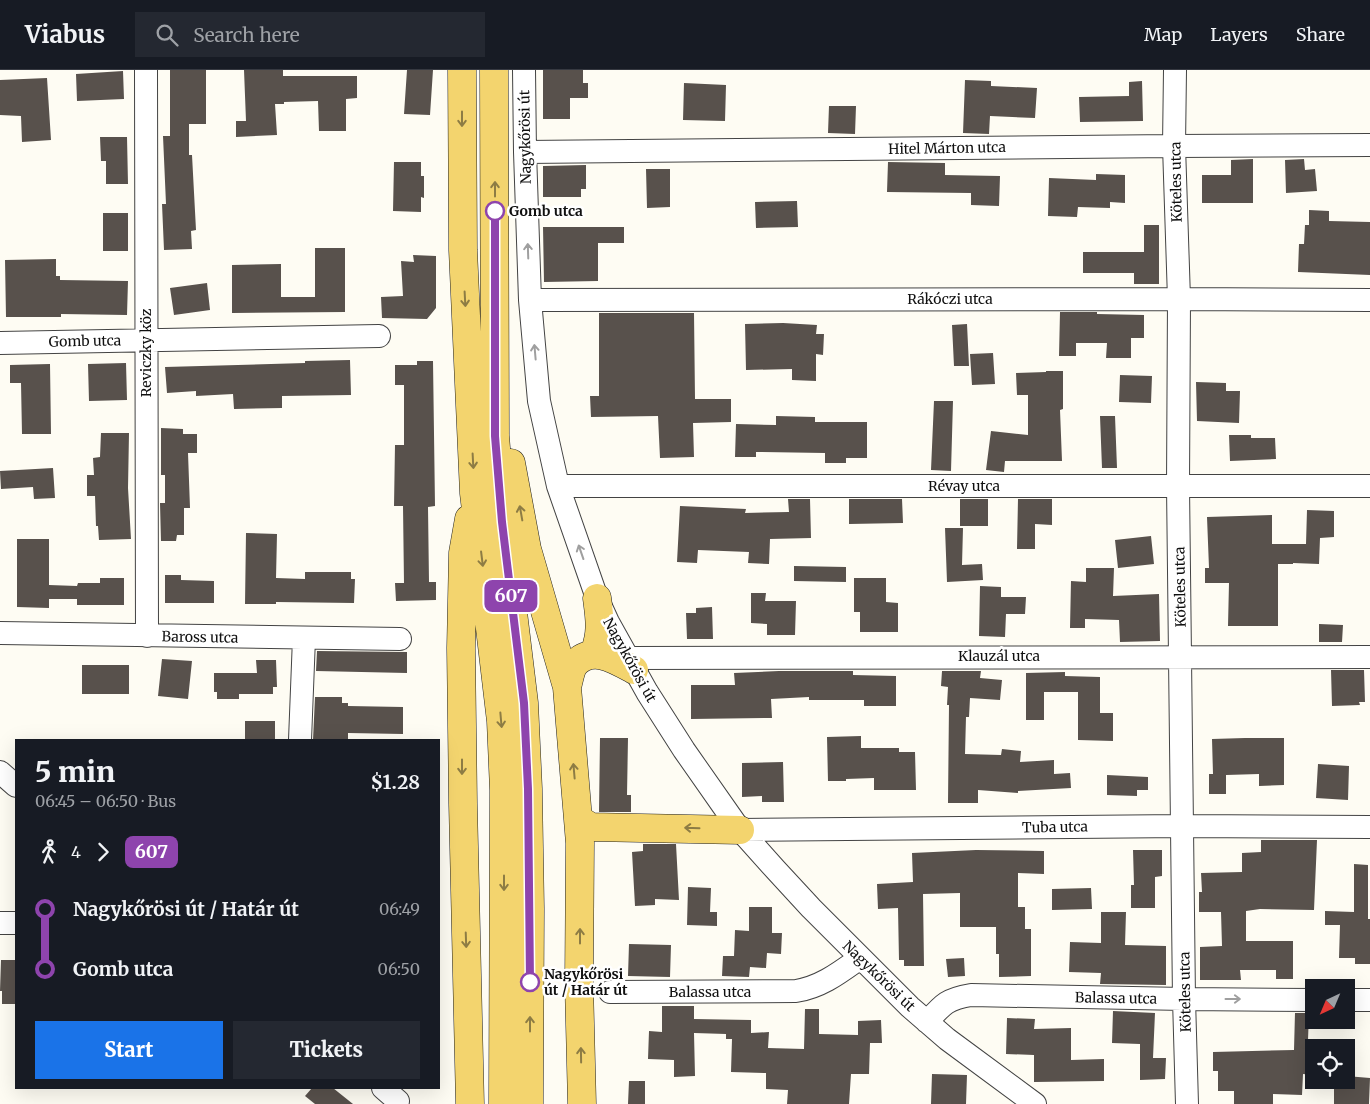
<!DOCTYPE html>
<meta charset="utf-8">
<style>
body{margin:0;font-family:Merriweather,serif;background:#242831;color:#f1f3f6;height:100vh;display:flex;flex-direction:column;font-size:19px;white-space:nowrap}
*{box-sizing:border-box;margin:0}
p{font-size:16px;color:#9ea1a6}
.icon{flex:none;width:28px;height:28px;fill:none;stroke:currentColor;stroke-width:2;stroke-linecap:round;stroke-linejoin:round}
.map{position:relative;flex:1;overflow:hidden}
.sheet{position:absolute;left:15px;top:669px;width:425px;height:350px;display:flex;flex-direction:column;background:#171b24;border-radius:0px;box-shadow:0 5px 20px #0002}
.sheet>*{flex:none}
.badge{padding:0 10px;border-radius:8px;font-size:18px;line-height:32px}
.needle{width:32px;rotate:224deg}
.buttons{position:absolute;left:1305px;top:909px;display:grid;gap:10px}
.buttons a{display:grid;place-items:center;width:50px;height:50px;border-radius:0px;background:#171b24;box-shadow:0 5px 20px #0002;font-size:25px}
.map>.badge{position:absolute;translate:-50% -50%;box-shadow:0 0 0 2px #fff}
.legs{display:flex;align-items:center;gap:8px;height:55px;padding:0 20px;font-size:16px}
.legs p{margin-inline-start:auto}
.overview{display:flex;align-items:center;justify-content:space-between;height:85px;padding:0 20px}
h1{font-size:28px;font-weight:800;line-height:38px}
.primary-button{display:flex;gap:10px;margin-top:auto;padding:10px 20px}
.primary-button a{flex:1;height:58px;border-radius:0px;background:#1a73e8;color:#fff;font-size:20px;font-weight:800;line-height:58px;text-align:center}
.primary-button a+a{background:#242831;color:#f1f3f6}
ul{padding:0 20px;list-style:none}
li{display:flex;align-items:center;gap:18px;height:60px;font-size:19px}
li i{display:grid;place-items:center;width:8px;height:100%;margin:0 6px;background:currentColor}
li i::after{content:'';width:12px;height:12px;margin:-6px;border:4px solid;border-radius:50%;background:#171b24}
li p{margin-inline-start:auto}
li:first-child i{background:linear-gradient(#0000 50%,currentColor 0)}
li:last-child i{background:linear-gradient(currentColor 50%,#0000 0)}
header{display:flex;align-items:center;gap:30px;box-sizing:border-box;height:70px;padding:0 25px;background:#171b24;border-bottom:1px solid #363941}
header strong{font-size:24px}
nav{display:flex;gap:28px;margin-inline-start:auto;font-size:18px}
.search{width:350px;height:45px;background:#242831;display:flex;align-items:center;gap:12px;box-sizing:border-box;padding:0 18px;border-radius:0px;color:#9ea1a6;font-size:19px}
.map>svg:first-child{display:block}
.building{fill:#58514c}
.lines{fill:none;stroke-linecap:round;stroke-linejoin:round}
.minor-casing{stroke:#434343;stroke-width:24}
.major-casing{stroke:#212121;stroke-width:29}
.minor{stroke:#fff;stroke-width:22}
.major{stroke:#f3d46e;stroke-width:28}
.oneway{stroke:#8d7c44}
.oneway2{stroke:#9f9f9f}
.line-1-casing{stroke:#fff;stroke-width:11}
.line-1{stroke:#8e44ad;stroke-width:8}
.stop-1-dot{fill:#fff;stroke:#8e44ad;stroke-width:2.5}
.labels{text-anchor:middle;stroke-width:5;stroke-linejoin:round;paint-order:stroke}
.street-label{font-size:14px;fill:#101010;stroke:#fff}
.stop-label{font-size:14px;font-weight:bold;fill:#101010;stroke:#fff;text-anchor:start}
</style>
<header>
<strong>Viabus</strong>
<div class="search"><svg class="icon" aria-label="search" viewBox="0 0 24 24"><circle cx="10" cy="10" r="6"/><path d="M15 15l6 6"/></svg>Search here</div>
<nav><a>Map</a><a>Layers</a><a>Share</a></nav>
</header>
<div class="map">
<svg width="1370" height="1034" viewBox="0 0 1370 1034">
<rect width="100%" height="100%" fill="#fefcf3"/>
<path class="building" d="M170,0h36v54h-17v31h3l4,75 -5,1 1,18 -28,1 -2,-46h4l-3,-68h7z
M244,0h39v6h74v22l-11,1v32h-27l-1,-30 -34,1v2h-9l2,31 -41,2v-16h10z
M407,0h26l-3,45 -26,-1z
M543,0h40v13h5v15h-18v21h-27z
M123,1l1,28 -47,2 -1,-27z
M47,8l4,62 -29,2 -1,-26 -21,-1v-35z
M965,10l26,1v5l46,2 -2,30 -45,-2 -1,18 -26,-1z
M1142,11l1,40 -63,1 -1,-25 50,-1v-14z
M684,13l42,2 -1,36 -42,-1z
M829,36h27l-1,28 -27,-1z
M100,67h27l1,47h-22v-23h-5z
M1253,89v44h-51v-28h29v-15z
M1304,89l1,11 10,-1 2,22 -31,2 -1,-33z
M394,92h27v14h3v22l-3,-1v15l-28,-1z
M888,92l57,1v12l55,1 -1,30 -28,-1v-12l-84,-1z
M586,95v24h-5v8h-38v-31z
M646,99h24v38l-23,1z
M1096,104l29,1v28l-15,-1v6l-32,-1 -1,10 -29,-1 1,-38 47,2z
M797,131l1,26 -42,1 -1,-26z
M1309,140l20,1v10l41,1v53l-72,-3 1,-28h5l1,-19h4z
M103,143h25v38h-25z
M1144,155h15v59h-25v-11h-51v-21h61z
M543,157h81v16h-26v38l-54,1z
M315,178h30v64l-113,1v-48l49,-1v33h34z
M413,185l23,1v52l-9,11 -45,-1 -1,-21 22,-1 -2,-35 13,1z
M56,189v17h4v4l68,1 -1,34 -66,-1v3h-55l-1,-57z
M207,213l3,27 -36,5 -4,-27z
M1060,242h37v2l47,1v23h-13v20h-25l1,-15h-31v13h-17z
M599,243h95l1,86h36v23l-38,1 1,34 -34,1 -2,-42 -67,1 -1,-21h9z
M783,253l34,2 -1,9h8l-1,21 -7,-1v27l-24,-1v-11l-46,1 -1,-46z
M967,254l2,42h-15l-2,-41z
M993,283l2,31 -23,1 -2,-31z
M350,290l1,35 -69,1v12l-48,1 -1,-15 -37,2v-5l-29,2 -2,-26 140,-4v-2z
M417,291h16l2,145 -7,1 1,75h7v18l-40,1 -1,-18h9l-1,-77h-9l1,-61h9v-60h-9v-20h22z
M126,293l1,37 -38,1 -1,-37z
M50,294l1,70h-29l-1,-51h-11v-18z
M1046,301h17v38l-3,1 2,51h-57l-1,11 -18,-2 5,-39 37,4v-40h-11l-1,-22 30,-1z
M1120,305l32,1 -1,27 -32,-1z
M1196,312l30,1v8h14l-1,32 -42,-2z
M934,331h19l-2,70 -20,-1z
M776,346l39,1v5h52v36h-21v5h-21v-10l-69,-1v5h-21l1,-33 40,1z
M1100,346h15l2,52h-15z
M161,358l22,1v5h14v19h-9l2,55h-6v27h-7l-1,6h-15l-1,-38h5v-28h-4z
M101,363h28l-1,55 3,51 -32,1 -1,-14h-2l-1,-30h-8v-21h7l-1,-17 7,-1z
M1229,365h22v3h24l1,21 -46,2z
M53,398l2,30 -21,1 -1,-12 -32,2 -1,-18z
M788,429h22l1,39 -41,1 -1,25 -21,-1 1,-11 -51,-2 -1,13 -20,-1 3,-56 66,3 -1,4 44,-1z
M849,429h53l1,24 -54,1z
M960,429h28v27h-28z
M1018,429h34v26l-17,-1v25h-18z
M1307,440l27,1v26l-14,1 -1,26 -26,-1v1h-15v62h-50l1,-43h-24v-15h4l-2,-51 65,-2v29h34z
M945,458h18l-1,37 20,-1 1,16 -36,2z
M246,463l31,1 -1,44 29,1v-7h46v7h4l-1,24 -78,-1v2h-31z
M1151,466l3,28 -36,4 -3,-28z
M17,469h32v46l28,1 1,-3h22v-5h24v27h-47v-6h-28v9l-32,-1z
M794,496l52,1v15l-52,-1z
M1086,498h28l-1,28 46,-2 1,47 -40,1 -1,-22 -34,-1v9h-15l1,-47 15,1z
M165,505h16v5l33,1v22h-49z
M854,508h32v24l12,1v29h-38v-20h-6z
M980,516l21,1v10h25l-1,17h-19l-1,23 -26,-1z
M751,523h15l-1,8h31l-1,34h-28v-11l-16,-1z
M712,537l1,32h-26l-1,-26h10v-5z
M1319,554l24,1 -1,17h-23z
M317,581l90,1v21l-91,-2z
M162,589l30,2 -4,38 -30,-3z
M256,590h20l1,27h-4v7h-34v5h-22v-7h-3v-19h43z
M82,595h47v29h-47z
M1331,600h33l1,32h-6l1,3 -28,1z
M779,601h74v4l43,1v30h-32v-6h-55v-3l-38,2 1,19 -81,1v-34h44l-1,-12z
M942,601h39l-1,7 22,2 -2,20 -30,-2 -1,19h-3l-1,37 36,1 1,-6 19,2 -1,11 34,-2v14l16,-1 1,15 -53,3v2l-40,-3v13h-30l1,-98h-2l1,-18 -7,-1z
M1065,602v4l35,1v36h13v28l-35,-1v-48h-34v28h-18v-47z
M315,627h27v6h6v3l55,1v27l-55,-1v7h-35z
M245,651h30v19h-30z
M861,666v12h38v4h16l1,38h-42v-12l-28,1v2h-18l-1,-44z
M600,668h28l-1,57h4v17h-32z
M1245,668h39v47l-25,1v-12l-33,1v19h-17v-20h4l-1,-35z
M783,692l1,40h-22v-6l-20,1v-34z
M1318,694l31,2 -1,34 -32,-2z
M1107,705l41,2v13h-11v6l-30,-1z
M1261,770h56l-3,70 -54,-1 -14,2v30h47v38h-17v-9h-36l1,10h-41v-33l22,-1 -1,-34h-22v-20h3l-1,-19 41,-1v-19l19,-1z
M643,774h33l3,56 -24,-1v6l-20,1 -3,-54 11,-1z
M976,780l68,1v23l-26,-1v34h7v22h6v47l-32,1v-23h-3v-27h-36v-34l-37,1 1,72h-20v-6h-5l-1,-52 -20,1 -1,-25 36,-2 -1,-29z
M1133,780h29v26l-7,1v31h-24v-23h3z
M1354,794l14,1v54h2v45h-15v-6h-16l1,-33h-15v-14l29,1z
M688,817l23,1 -1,24h7v14l-30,-1z
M1091,818l1,21 -40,1v-21z
M749,837h23v26h10l-1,21 -14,-1 -1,15 -16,-1 -1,10 -27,-1 1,-20h11l1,-26 14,1z
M1101,842h25l-1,33 41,1v39l-66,-1 1,-11 -32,-1 1,-30 31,1z
M629,874l42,1 -1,32 -42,-1z
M964,888l1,18 -17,1 -2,-18z
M1,890h15v44h-14v-13h-2z
M662,936h32v13l57,1v13l18,-1 -1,16 36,1 1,-40h14v25l39,1v-14l23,-1 1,23h-12l-1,31h-18l-2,30h-62l1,-14 -22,-1v-16l-35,-1 1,-33h-6v-5l-32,-1 1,43 -21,1v-17l-26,-1 1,-28 13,1z
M1113,941l42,2 -2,45h13l-1,21 -25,1v-36l-28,-1z
M1295,943h14l-1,27h6v35l-11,-1 -1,21 -29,-1v10h-39v-13h-16v-20h-5v-19l81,-2z
M1007,948l28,1 -1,10 37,-1v32l33,-1v22l-70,1v-27l-28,-1z
M932,1004l35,1 -1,29h-35z
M1346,1006l24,2 -1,26h-35v-24h12z
M629,1011h16v23h-17z
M312,1018h21l20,16h-38l-10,-8z"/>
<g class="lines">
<g class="minor-casing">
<path id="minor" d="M146,0l1,566
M524,0l1,82 5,148 9,101 19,85 39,112 11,24 39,70 37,58 56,80 35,39 36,39 99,99 37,32 88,65
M1175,0l-1,76 5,153 -1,187 6,513 3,105
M525,82l649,-6 196,-1
M530,230l649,-1 191,1
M0,273l379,-7
M558,416h812
M0,563l400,6
M627,588l743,-1
M300,670l4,-102
M0,702l16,14
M740,760l443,-4 187,1
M0,853h16
M610,922l186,-1c25,-4 43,-18 64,-33
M1346,930h24
M927,952c16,-18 20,-23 44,-27l213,4 130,1
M383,1018l15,13"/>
</g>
<g class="major-casing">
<path id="major" d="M462,0l1,180 11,243 27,228 3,69 -1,314
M494,0l1,366 7,86 22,181 4,86 2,120 -1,195
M511,393l16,86 40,138 13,156 -1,141 3,120
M469,449l-6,34 -2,95 2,156 7,300
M594,584c8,-21 6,-34 3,-56
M567,617c2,-6 3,-16 7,-22 17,-21 42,-5 60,5
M578,749l13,8 149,3"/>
</g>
<use href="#minor" class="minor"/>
<use href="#major" class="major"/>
</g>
<defs><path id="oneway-shaft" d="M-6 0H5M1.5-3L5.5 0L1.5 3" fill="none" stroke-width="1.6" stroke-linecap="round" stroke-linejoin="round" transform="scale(1.25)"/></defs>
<g class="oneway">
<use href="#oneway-shaft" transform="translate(462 49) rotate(90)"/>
<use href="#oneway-shaft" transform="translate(495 119) rotate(-90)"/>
<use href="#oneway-shaft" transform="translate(465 229) rotate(87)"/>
<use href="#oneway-shaft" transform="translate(473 391) rotate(87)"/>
<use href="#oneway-shaft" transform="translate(521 443) rotate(-100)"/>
<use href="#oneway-shaft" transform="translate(482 489) rotate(83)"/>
<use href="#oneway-shaft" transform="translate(501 650) rotate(85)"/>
<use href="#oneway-shaft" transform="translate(462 697) rotate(90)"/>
<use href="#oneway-shaft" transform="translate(574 701) rotate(-95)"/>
<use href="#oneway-shaft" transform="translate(692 758) rotate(-178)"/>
<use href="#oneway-shaft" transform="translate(504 813) rotate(90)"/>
<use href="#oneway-shaft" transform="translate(580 866) rotate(-90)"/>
<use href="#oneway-shaft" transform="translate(466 870) rotate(88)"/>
<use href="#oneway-shaft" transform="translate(530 954) rotate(-90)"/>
<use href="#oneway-shaft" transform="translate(581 985) rotate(-91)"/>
</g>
<g class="oneway2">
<use href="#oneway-shaft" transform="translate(528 181) rotate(-92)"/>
<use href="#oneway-shaft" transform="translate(535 282) rotate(-95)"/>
<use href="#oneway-shaft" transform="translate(581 482) rotate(-109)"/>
<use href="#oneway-shaft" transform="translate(1233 929)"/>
</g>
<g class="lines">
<g class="line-1-casing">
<path id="line-1" d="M495,141v225l7,86 22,181 4,86 2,193"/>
</g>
<use href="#line-1" class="line-1"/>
</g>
<g class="stop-1-dot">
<circle cx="495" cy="141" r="9"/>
<circle cx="530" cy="912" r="9"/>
</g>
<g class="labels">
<g class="street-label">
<text transform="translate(525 67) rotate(-91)" y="5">Nagykőrösi út</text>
<text transform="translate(947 78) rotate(-1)" y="5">Hitel Márton utca</text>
<text transform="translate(1176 112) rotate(-91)" y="5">Köteles utca</text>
<text x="950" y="234">Rákóczi utca</text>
<text transform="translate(85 271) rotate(-1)" y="5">Gomb utca</text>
<text transform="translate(146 283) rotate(-90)" y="5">Reviczky köz</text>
<text x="964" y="421">Révay utca</text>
<text transform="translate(1180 517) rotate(-91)" y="5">Köteles utca</text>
<text transform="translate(200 567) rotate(1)" y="5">Baross utca</text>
<text x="999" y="591">Klauzál utca</text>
<text transform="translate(630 590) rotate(61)" y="5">Nagykőrösi út</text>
<text transform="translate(1055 757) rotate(-1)" y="5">Tuba utca</text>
<text transform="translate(879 906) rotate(44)" y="5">Nagykőrösi út</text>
<text x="710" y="927">Balassa utca</text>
<text transform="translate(1185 922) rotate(-91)" y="5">Köteles utca</text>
<text transform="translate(1116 928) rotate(1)" y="5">Balassa utca</text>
</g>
<g class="stop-label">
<text x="509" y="146">Gomb utca</text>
<text x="544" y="909">Nagykőrösi<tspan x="544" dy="16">út / Határ út</tspan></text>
</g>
</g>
</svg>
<div class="buttons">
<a><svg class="needle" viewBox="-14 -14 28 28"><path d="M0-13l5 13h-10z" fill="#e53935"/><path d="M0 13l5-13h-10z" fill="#9ea1a6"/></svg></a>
<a><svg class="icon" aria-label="locate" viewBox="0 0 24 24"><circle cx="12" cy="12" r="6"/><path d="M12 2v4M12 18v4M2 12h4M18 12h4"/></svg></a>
</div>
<b class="badge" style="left:511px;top:526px;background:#8e44ad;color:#fff">607</b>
<section class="sheet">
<div class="overview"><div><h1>5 min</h1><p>06:45 – 06:50 · Bus</p></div><b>$1.28</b></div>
<div class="legs"><svg class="icon" aria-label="walk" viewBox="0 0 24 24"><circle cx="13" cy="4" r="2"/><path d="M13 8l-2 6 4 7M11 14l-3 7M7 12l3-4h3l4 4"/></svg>4<svg class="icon" aria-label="forward" viewBox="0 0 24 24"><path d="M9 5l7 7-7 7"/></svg><b class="badge" style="background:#8e44ad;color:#fff">607</b></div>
<ul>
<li><i style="color:#8e44ad"></i><b>Nagykőrösi út / Határ út</b><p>06:49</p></li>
<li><i style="color:#8e44ad"></i><b>Gomb utca</b><p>06:50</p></li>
</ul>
<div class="primary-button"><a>Start</a><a>Tickets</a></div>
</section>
</div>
